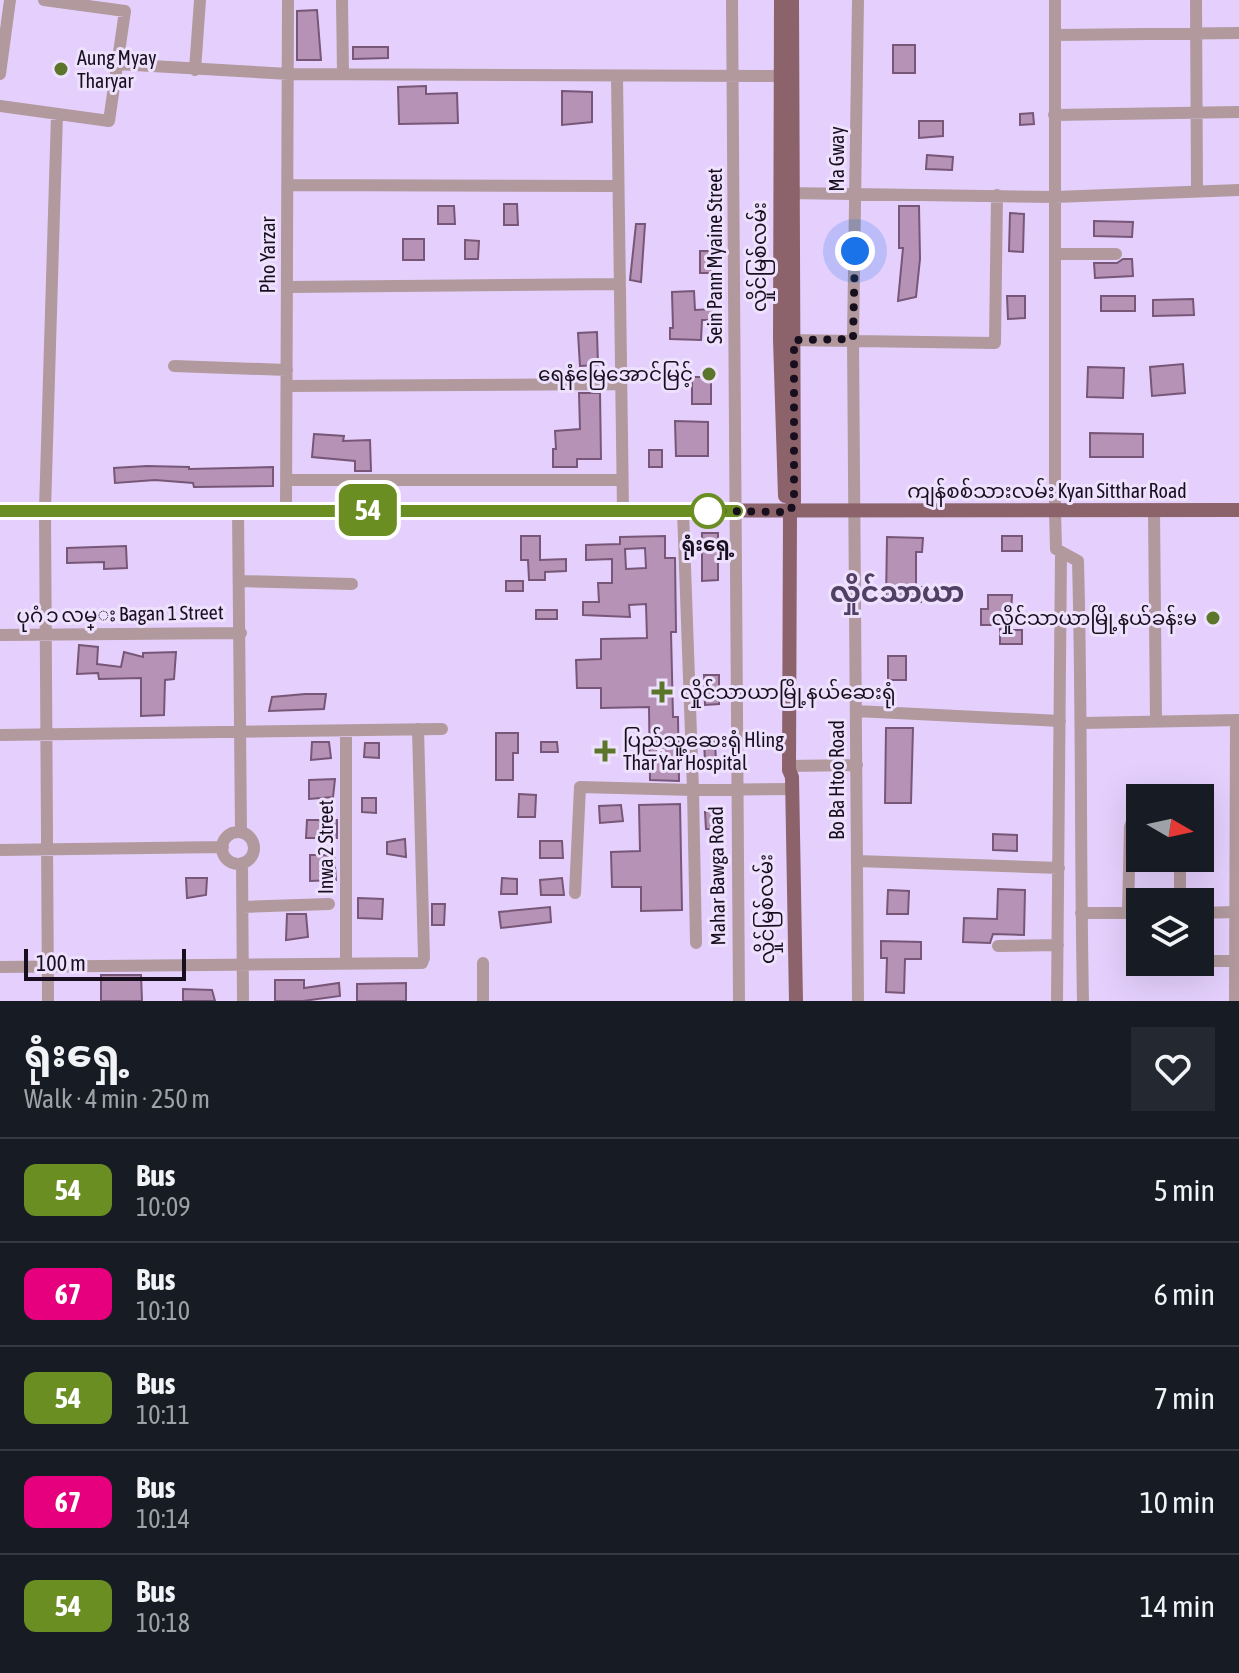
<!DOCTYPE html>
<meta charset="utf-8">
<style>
body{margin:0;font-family:"Asap Condensed","Noto Sans Myanmar",sans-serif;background:#242831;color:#f1f3f6;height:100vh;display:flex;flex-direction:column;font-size:30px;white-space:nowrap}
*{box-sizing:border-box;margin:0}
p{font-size:26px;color:#9ea1a6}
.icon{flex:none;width:44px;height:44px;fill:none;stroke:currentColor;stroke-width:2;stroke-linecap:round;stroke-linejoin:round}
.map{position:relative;height:1001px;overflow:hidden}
.panel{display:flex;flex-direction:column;background:#171b24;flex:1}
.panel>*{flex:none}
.badge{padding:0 16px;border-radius:12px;font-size:28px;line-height:52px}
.needle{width:52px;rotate:99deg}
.buttons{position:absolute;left:1126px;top:784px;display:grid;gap:16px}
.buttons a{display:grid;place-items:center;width:88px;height:88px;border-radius:0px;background:#171b24;box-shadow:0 8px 32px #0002;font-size:40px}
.scale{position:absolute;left:24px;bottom:20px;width:162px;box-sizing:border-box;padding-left:8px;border:4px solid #170f1e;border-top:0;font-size:22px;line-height:28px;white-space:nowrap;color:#170f1e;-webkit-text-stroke:6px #eee1fd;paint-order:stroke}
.you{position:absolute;width:40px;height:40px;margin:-20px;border:6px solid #fff;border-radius:50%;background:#1a73e8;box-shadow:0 0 0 12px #1a73e833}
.map>.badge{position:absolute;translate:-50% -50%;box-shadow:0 0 0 4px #fff}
.round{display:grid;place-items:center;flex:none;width:84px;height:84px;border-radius:0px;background:#242831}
.head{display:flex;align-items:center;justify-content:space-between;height:136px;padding:0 24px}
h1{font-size:38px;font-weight:800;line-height:60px}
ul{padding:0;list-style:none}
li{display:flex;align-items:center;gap:24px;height:104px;padding:0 24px;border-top:2px solid #363941}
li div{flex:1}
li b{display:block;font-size:30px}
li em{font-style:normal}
li .badge{min-width:88px;font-weight:700;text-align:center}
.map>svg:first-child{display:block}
.building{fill:#b693b6;stroke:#775677;stroke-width:2;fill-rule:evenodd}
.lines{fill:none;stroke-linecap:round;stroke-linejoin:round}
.minor{stroke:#b1999d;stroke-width:12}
.major{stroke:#8c636b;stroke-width:14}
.line-casing{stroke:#fff;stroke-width:18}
.line{stroke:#6b8e23;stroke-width:12}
.walk{stroke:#170f1e;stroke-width:8;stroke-dasharray:0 14.4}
.poi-dot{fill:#5b762a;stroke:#eee1fd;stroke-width:3}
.stop-dot{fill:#fff;stroke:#6b8e23;stroke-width:4}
.labels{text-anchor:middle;stroke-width:6;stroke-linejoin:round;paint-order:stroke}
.poi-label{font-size:20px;fill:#170f1e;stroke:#eee1fd;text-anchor:start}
.street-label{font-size:20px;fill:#170f1e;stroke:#eee1fd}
.stop-label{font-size:20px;font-weight:bold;fill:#170f1e;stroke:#eee1fd}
.district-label{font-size:28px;font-weight:bold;fill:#523f64;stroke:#eee1fd}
</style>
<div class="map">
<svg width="1239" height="1001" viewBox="0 0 1239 1001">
<rect width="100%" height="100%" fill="#e5d0fd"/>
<path class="building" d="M317,10l4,50h-24v-49z
M893,45h22v28h-22z
M353,47h35v11l-35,1z
M426,86v8l31,-1 1,30 -59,1 -1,-37z
M562,91l30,1v30l-30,3z
M1033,113l1,11 -14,1v-11z
M919,121h24v15l-24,2z
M927,155l26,2 -1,13 -26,-1z
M504,204h13l1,21h-14z
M438,206h16l1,18h-17z
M899,206h20l1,53 -4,38 -18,4 5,-53h-4z
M1010,213l14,1 -1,38 -14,-1z
M1094,221l39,1 -1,15 -38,-1z
M636,224h9l-4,58 -11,-2z
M403,239h21v21h-21z
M465,240l14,1 -1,18h-13z
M700,251h12l-1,22h-11z
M1123,259h9l1,17 -38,2 -1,-15h23z
M694,291l1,19 17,-1 1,11h-11l-1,20 -31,-1v-11h3l-1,-36z
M1007,296h18v22l-17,1z
M1101,296h34v15h-34z
M1193,299l1,16 -41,1v-16z
M597,332l1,33 -18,1 -2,-33z
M1183,364l2,29 -33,3 -2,-29z
M1088,367l36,1 -1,30 -36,-1z
M692,377h19v27h-19z
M579,393h21l1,66h-24v8h-24v-18h3l-1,-18 25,-2z
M675,421l33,1v34h-32z
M1090,433l53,1v23h-53z
M314,434l30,2 -1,5 27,-1 1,31h-16v-10l-43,-4z
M649,450h13v17h-13z
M147,466l42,1v2l84,-2v19l-79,1 -1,-4 -38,-3 -40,3 -1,-15z
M702,533h16v47l-16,1z
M521,536h19v24l26,-1v12l-21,1v8h-16l-1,-20h-7z
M665,536v22h10l1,74h-5l2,85h5l1,64 -29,-1 -1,-73 -48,1v-20h-24l-1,-28 25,-1v-20l46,-1 -1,-34 -17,1 1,12 -47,-2v-13h16l-1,-19h14v-24l-26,1v-15l34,-1v-7zM645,548l1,20 -20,1 -1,-20z
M1002,536h20v15h-20z
M887,537l36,1 -1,14h-6v35h6l-1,15 -35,-1z
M126,546l1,22 -23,1v-7l-37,1v-15z
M506,581h17v10h-17z
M988,595h24l-2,35h12v14h-22v-19h-19v-16h7z
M536,610h21v9h-21z
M79,645l19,2 -1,17 24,3 3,-15 19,5v-4l33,-1 -2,27 -9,1 -1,35 -23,1v-38l-42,1 -1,-6 -21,1z
M888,656h18v24h-18z
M704,675h15v29l-14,1z
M305,694h21l-2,15 -55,2 3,-14z
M886,728h27l-2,75h-26z
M496,733h22v20h-5v27h-17z
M704,741h11l1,21h-11z
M312,742h17l2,16 -20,2z
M541,742h16l1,10h-17z
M365,743h14v15l-15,-1z
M335,779l-2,18 -24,2v-19z
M519,794l17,1 -1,22h-17z
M362,798h14v15l-14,-1z
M680,804l2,106 -41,1v-24h-29l-1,-35 29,-1 -1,-46z
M621,805l2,16 -23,2 -1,-17z
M705,812h11l1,17h-11z
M307,820h30v18h-31z
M993,834l24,1v16l-24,-1z
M405,839l1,18 -19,-3v-12z
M540,841h22l1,17h-23z
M310,855h24l2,25 -26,1z
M186,878h21l-1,17 -19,3z
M502,878l15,1v15h-16z
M562,878l2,17h-23l-1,-15z
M998,889l27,1 -1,45 -31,-1 -3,9 -27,-1 1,-24 33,1z
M888,890l21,1 -1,23h-21z
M358,898l25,1 -1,20 -24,-1z
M432,904h13l-1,21h-12z
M550,907l1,15 -50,6 -2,-16z
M287,914h19l2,23 -22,3z
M881,941l40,1v17h-16l-1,34 -18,-1 1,-34h-6z
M101,975h40l1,26h-41z
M275,980h29v8l35,-5 1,13 -37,5h-28z
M406,983v18h-49v-17z
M183,989l29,1 3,11h-32z"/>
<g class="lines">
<path class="minor" d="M342,0l1,74
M732,0l7,1001
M858,0l-5,339 5,662
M1055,0v511l1,38 22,12c4,147 2,293 5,440
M1196,0l1,192
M1055,35l184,-2
M117,64l172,10 499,2
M195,70l5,-70
M0,74l10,-74
M617,76l6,434
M0,106l109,15 16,-110 -81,-11
M1054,115l185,-3
M288,185l330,1
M786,193l269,4 184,-7
M1055,254h61
M288,287l331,-3
M785,340l210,3 2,-148
M174,366l113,4
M287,386l334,-2
M286,480h336
M286,510l2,-510
M238,511l3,321
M1154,511l2,210
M240,581l112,3
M0,635l241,-2
M856,711l204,10
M1083,723l156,-3
M346,731v231
M0,735l442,-6
M789,766l68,-1
M222 848a16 16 0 1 1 32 0a16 16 0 1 1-32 0Z
M0,850l223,-3
M857,861l202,7
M242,863l1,138
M575,893l5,-106 113,3 -10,-279
M1180,902v-44
M243,907l86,-3
M1081,913h59
M1128,913l2,-86 3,-8 7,-3
M1200,913l35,-1
M696,943l-3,-153 100,-1
M998,946l60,-1
M1200,961h35
M1133,962h22
M0,967l422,-4 2,-5 -6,-229
M48,1001l-3,-491 12,-396
M483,1001v-38
M1057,1001l4,-448
M1235,1001l1,-281"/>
<path class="major" d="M781,0l-1,340 5,156
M792,0l2,501 -4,11 -1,258 3,7 4,224
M0,511l1239,-1"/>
</g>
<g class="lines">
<g class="line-casing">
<path id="line" d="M0,511h737"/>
</g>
<use href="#line" class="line"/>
<path class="walk" d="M708,511l82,1 4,-11v-161l59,-1 2,-88"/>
</g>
<g class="poi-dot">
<circle cx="61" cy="69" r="8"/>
<circle cx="709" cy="374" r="8"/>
<circle cx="1213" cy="618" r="8"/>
<path d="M658 680h8v8h8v8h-8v8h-8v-8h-8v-8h8z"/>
<path d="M601 739h8v8h8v8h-8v8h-8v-8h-8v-8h8z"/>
</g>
<circle class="stop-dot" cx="708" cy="511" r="16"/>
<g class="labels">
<g class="poi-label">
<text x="77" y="65">Aung Myay<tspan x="77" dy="23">Tharyar</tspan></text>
<text x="693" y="381" text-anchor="end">ရေနံမြေအောင်မြင့်</text>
<text x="1197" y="625" text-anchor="end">လှိုင်သာယာမြို့နယ်ခန်းမ</text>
<text x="680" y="699">လှိုင်သာယာမြို့နယ်ဆေးရုံ</text>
<text x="623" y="747">ပြည်သူ့ဆေးရုံ Hling<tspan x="623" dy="23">Thar Yar Hospital</tspan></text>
</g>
<g class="street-label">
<text transform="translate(837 159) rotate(-90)" y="7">Ma Gway</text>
<text transform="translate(268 255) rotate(-90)" y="7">Pho Yarzar</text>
<text transform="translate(715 256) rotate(-90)" y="7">Sein Pann Myaine Street</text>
<text transform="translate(759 257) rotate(-90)" y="7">လှိုင်မြစ်လမ်း</text>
<text x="1047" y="498">ကျန်စစ်သားလမ်း Kyan Sitthar Road</text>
<text transform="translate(120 614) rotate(-1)" y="7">ပုဂံ ၁ လမ္း Bagan 1 Street</text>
<text transform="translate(837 780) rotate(-90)" y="7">Bo Ba Htoo Road</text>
<text transform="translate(326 847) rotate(-90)" y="7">Inwa 2 Street</text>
<text transform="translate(717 876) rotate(-91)" y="7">Mahar Bawga Road</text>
<text transform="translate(766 909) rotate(-91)" y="7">လှိုင်မြစ်လမ်း</text>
</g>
<g class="stop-label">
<text x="708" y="551">ရုံးရှေ့</text>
</g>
<g class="district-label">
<text x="897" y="602">လှိုင်သာယာ</text>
</g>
</g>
</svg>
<div class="buttons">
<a><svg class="needle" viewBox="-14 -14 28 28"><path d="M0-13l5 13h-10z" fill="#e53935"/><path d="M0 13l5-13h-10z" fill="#9ea1a6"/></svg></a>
<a><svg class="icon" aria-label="layers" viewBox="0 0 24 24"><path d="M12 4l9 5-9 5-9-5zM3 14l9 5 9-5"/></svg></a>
</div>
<div class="scale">100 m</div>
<div class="you" style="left:855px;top:251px"></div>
<b class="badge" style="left:368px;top:510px;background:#6b8e23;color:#fff">54</b>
</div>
<section class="panel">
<div class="head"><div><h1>ရုံးရှေ့</h1><p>Walk · 4 min · 250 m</p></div><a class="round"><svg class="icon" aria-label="heart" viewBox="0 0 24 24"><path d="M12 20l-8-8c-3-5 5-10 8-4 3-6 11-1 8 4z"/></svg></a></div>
<ul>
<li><span class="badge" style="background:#6b8e23;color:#fff">54</span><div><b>Bus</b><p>10:09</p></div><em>5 min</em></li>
<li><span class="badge" style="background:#e6007e;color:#fff">67</span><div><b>Bus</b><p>10:10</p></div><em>6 min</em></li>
<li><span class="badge" style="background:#6b8e23;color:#fff">54</span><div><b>Bus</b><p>10:11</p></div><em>7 min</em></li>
<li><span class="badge" style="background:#e6007e;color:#fff">67</span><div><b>Bus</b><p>10:14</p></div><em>10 min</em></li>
<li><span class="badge" style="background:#6b8e23;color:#fff">54</span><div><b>Bus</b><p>10:18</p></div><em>14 min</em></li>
</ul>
</section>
